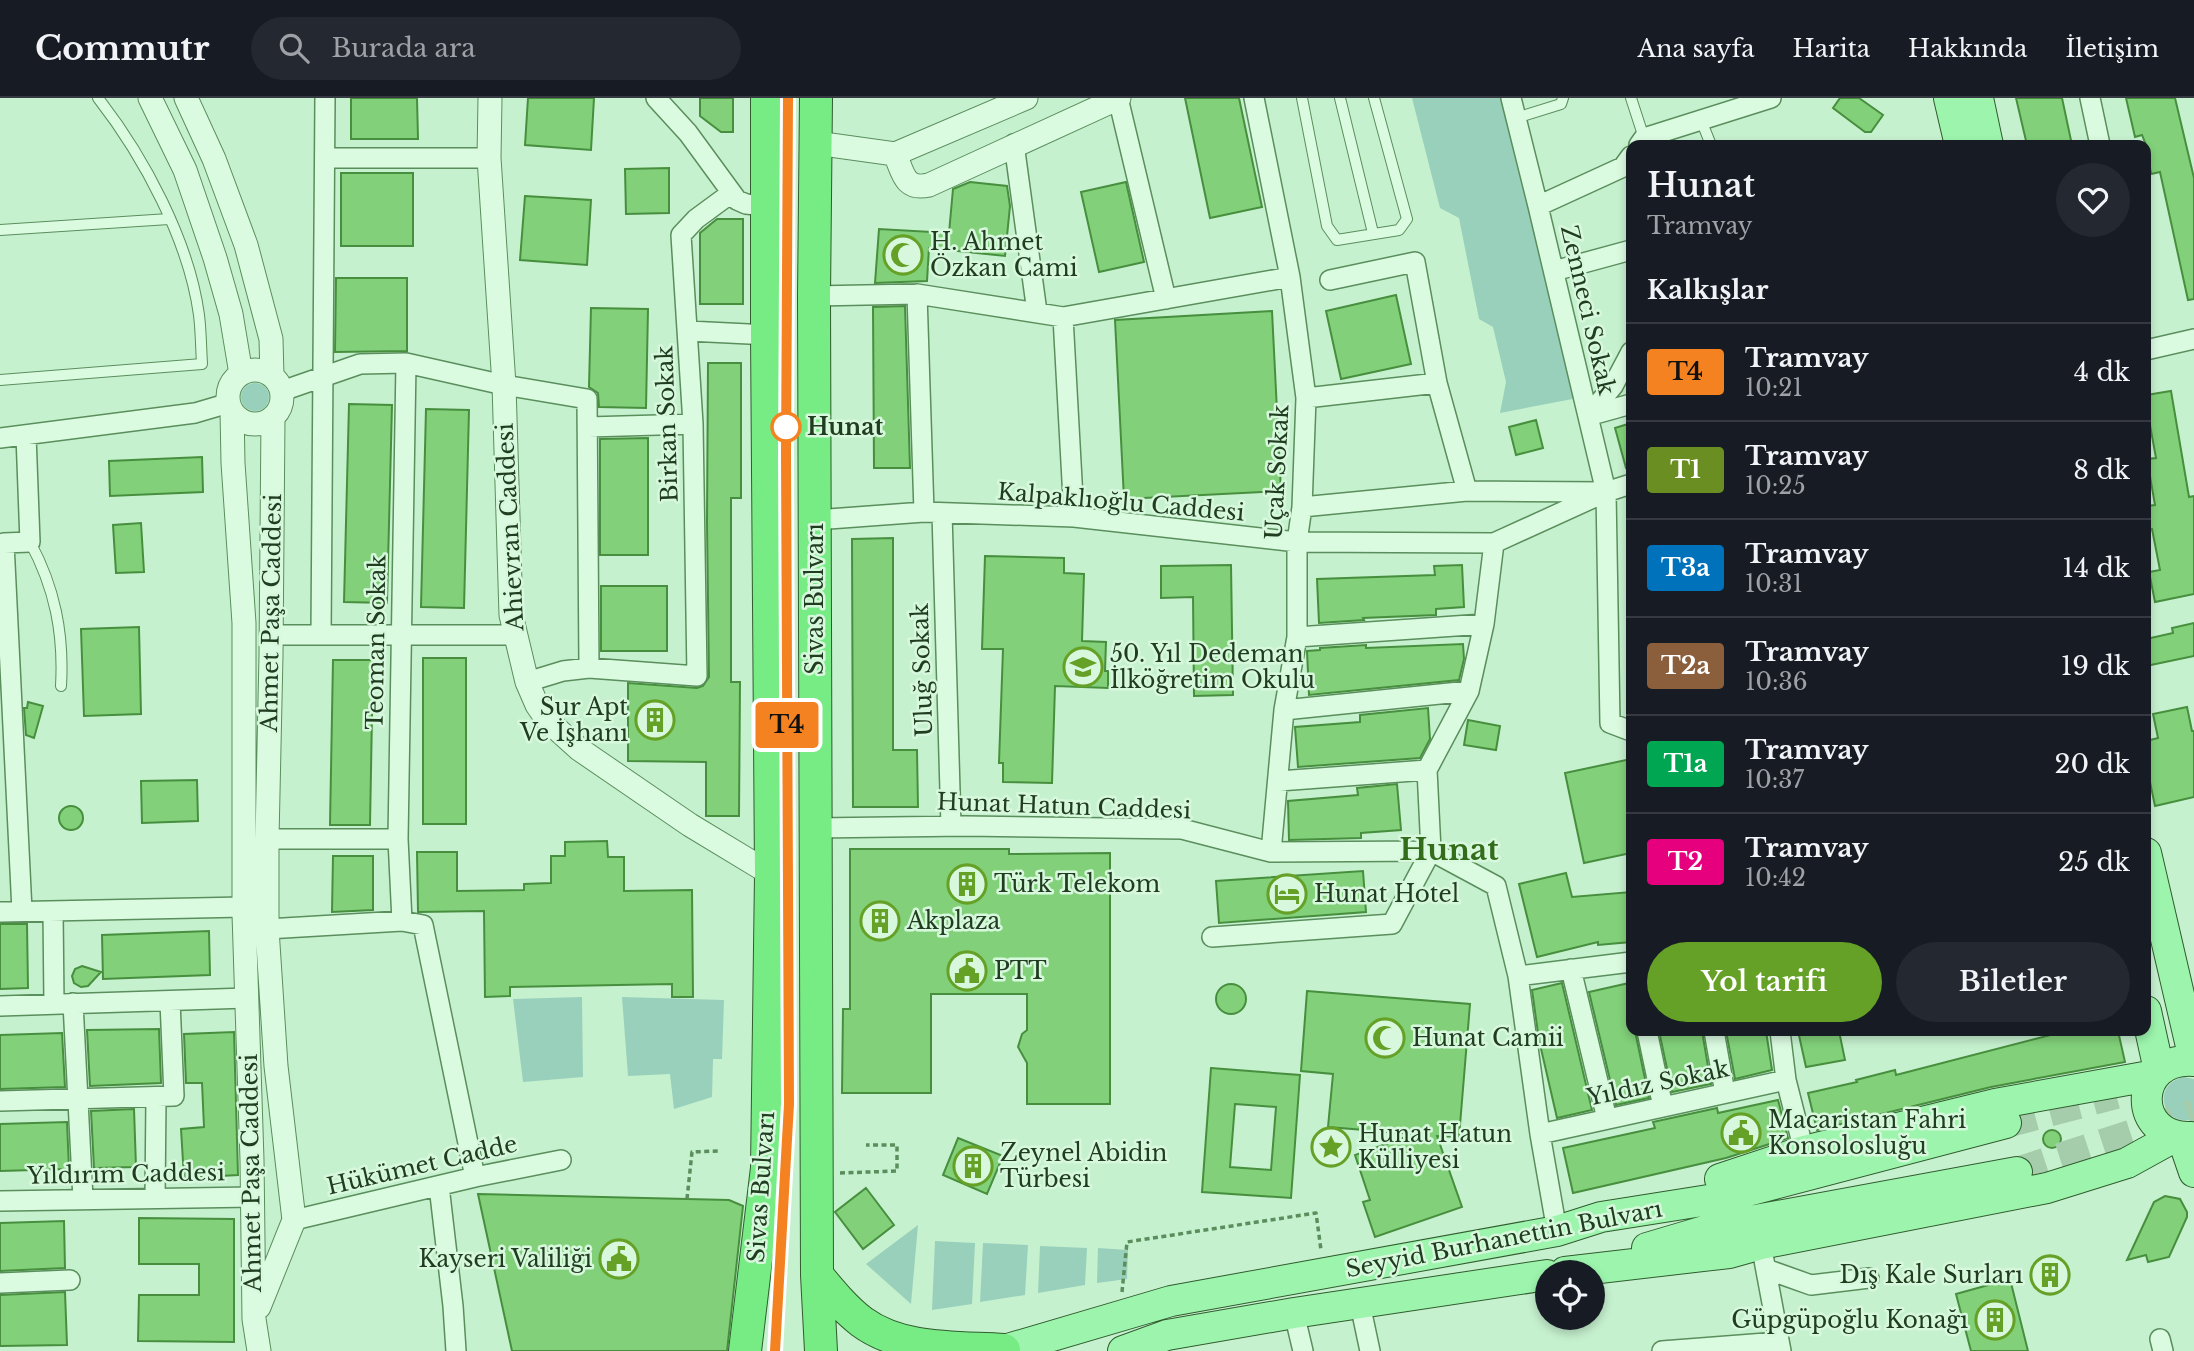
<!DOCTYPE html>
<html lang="tr">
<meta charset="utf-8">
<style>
body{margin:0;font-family:"Libre Baskerville",serif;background:#242831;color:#f1f3f6;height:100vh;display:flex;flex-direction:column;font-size:26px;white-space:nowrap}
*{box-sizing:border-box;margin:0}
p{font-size:23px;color:#9ea1a6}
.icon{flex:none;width:38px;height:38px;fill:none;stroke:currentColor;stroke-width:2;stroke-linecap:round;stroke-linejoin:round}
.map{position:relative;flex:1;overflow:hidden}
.side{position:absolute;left:1626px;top:42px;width:525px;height:896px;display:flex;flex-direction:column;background:#171b24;border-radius:14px;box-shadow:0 4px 10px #0003}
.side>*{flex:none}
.badge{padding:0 14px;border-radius:5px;font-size:24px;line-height:46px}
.tools{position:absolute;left:1535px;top:1162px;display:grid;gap:14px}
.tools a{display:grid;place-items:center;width:70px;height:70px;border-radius:50%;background:#171b24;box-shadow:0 4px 10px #0003;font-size:35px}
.map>.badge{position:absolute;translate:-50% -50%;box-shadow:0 0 0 4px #fff}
h2{padding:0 21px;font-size:26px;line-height:63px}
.round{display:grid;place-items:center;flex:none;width:74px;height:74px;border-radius:37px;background:#242831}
.headline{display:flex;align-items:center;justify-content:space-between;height:119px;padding:0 21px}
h1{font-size:33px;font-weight:600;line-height:52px}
.button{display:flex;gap:14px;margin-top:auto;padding:14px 21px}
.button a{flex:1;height:80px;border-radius:42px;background:#65a126;color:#fff;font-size:28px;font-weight:600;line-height:80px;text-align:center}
.button a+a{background:#242831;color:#f1f3f6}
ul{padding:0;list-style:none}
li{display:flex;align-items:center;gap:21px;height:98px;padding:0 21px;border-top:2px solid #363941}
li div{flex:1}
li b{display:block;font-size:26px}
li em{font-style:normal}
li .badge{min-width:77px;font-weight:700;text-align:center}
header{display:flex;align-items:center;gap:42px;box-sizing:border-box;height:98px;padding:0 35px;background:#171b24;border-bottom:2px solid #363941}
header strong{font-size:33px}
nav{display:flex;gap:38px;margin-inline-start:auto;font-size:24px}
.search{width:490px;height:63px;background:#242831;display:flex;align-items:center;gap:18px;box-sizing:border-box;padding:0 24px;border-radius:38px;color:#9ea1a6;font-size:26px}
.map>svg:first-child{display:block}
.green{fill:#99d0bb}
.building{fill:#82d17a;stroke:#478f3e;stroke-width:2;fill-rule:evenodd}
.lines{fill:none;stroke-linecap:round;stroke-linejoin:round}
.primary-tunnel{stroke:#a5cdac;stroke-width:30;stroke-dasharray:30 15;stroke-linecap:butt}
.service-casing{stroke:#5a8e5c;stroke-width:12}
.minor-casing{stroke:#5a8e5c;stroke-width:22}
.tertiary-casing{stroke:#5a8e5c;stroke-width:25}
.primary-casing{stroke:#305c2e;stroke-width:32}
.trunk-casing{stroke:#305c2e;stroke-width:34}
.path{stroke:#5a8e5c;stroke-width:3.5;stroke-dasharray:5 3.5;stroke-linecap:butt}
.service{stroke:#dbfbe1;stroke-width:10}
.minor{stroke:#dbfbe1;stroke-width:19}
.tertiary{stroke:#dbfbe1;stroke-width:23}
.primary{stroke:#9df5ad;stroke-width:30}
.trunk{stroke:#78ec84;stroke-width:32}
.tram{stroke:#203d1f;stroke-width:2}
.line-casing{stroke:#fff;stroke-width:16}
.line{stroke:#f58220;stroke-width:10}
.stop-dot{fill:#fff;stroke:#f58220;stroke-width:3.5}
.labels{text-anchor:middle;stroke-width:5;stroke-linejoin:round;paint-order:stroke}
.poi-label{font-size:23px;fill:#203d1f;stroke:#d7f8dd;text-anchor:start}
.street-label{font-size:23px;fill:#203d1f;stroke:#d7f8dd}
.stop-label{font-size:23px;font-weight:bold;fill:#203d1f;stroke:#d7f8dd;text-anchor:start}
.district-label{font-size:30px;font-weight:bold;fill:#336d1c;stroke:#d7f8dd}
</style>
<header>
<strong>Commutr</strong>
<div class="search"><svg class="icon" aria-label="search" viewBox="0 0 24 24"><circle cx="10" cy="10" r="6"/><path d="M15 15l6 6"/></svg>Burada ara</div>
<nav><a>Ana sayfa</a><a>Harita</a><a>Hakkında</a><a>İletişim</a></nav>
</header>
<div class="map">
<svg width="2194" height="1253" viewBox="0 0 2194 1253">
<rect width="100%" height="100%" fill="#c6f1cf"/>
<path class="green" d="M1412,0h99l72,299 -83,16 6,-31 -13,-55 -14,-8 -20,-101 -19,-10z
M241 299a14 14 0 1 1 28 0a14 14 0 1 1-28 0Z
M582,899l1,80 -60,5 -10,-83z
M622,899l102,3 -2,59h-9l-1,38 -38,12 -4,-35 -42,2z
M2184,979l10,2v40c-33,9 -43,-36 -10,-42z
M918,1127l-7,79 -45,-40z
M935,1143l40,2 -3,61 -40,6z
M983,1145l45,2 -3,50 -45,7z
M1040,1148l47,2 -2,37 -47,8z
M1098,1150l30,2 -1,29 -30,4z"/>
<path class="building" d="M351,0h66l1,41h-67z
M528,0h66l-3,52 -66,-5z
M700,0h33v34h-12l-21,-16z
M1185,0h54l23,109 -52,11z
M1840,0h19l24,17 -12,17h-6l-32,-24z
M2016,0h46l10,47h-45z
M2126,0h49l19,80v121l-6,1 -28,-128 -9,2 -5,-29 -4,-10 -7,2z
M669,70v45l-43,1 -1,-45z
M341,75h72v73h-72z
M970,84l37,4 3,20 -5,50 -76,-8 -2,33 -52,2 4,-54 70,4 4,-44z
M1126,84l18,80 -45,10 -18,-80z
M525,98l66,4 -4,65 -67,-5z
M717,121h26v85h-43v-71z
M336,180h71v73l-72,1z
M1396,197l15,69 -70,15 -15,-68z
M905,208l5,162h-36l-1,-161z
M591,210l57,1 -2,99 -47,-1 -1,-14 -9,-6z
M1272,213l9,180 -157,8 -9,-179z
M708,265h33v135h-10v184h9l-1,134h-33v-54l-78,-1v-78l69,5 6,-2 6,-9 -2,-155z
M2171,293l18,106 5,-1v98l-39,8 -6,-30 11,-2 -8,-41 -6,2v-25l9,-1 -8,-46 9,-1 -8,-44h-2v-19z
M349,306l43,1 -5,198 -43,-1z
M426,311l43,1 -5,198 -43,-1z
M1536,322l7,28 -27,7 -7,-28z
M1631,325v44l-5,1 -11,-40z
M648,340v117h-48v-116z
M202,359l1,35 -93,4 -1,-35z
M141,425l3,49 -28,1 -3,-48z
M893,440v212h24l1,57h-65l-1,-268z
M985,458l79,2v15l20,1 -2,67 24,1 -1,29h3v17l-53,-2 -3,97 -49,-1v-19h-4l4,-114h-21z
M1231,467l2,130 -39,1 -1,-99 -32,1v-32z
M1462,467l2,42 -28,2v6l-73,3 1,2 -45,3 -2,-44 118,-4 -1,-9z
M601,488h66v65h-66z
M2194,525v33l-48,10v-27l27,-6 -1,-5z
M139,529l2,87 -57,2 -3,-87z
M1463,546l1,15 -5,21 -150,15 -2,-44 13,-1v-2l46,-3v3z
M423,560h43v166h-43z
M333,562h40l-3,165h-40z
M28,604l15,4 -9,32 -8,-3 -2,-27h3z
M2187,609l5,24h2v66l-39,9 -9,-43v-22l12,-3 -5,-24z
M1428,610l2,31 -10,19 -122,9 -3,-40 65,-5v-7z
M1468,622l32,6 -4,24 -32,-5z
M1631,661v94l-47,10 -19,-90z
M197,682l1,41 -56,2 -1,-42z
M1397,686l4,46 -40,3v5l-72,2 -1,-39 70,-6 -1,-7z
M59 720a12 12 0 1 1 24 0a12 12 0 1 1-24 0Z
M607,743l1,16h16v34l68,-1 1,107h-21v-13l-162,3v9l-25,1 -1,-86 -66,1 -1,-60h40v39l67,-1v-6l27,-1v-27h14v-14z
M850,751h159v5l101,-1v251h-83v-41l-9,-16 4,-13 5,-4v-36h-96v99h-89l1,-84h7z
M333,758h40v54l-41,2z
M1363,773l3,41 -147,11 -3,-42z
M1566,775l6,24 59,-5v50l-33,3v-3l-61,15 -18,-73z
M0,826h27l1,64 -28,1z
M209,833l1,44 -107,4 -1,-44z
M82,868l19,6 -13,14 -7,1 -7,-4 -2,-7 3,-7z
M1562,885l30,127 -35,8 -18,-78 -7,-50z
M1629,885l2,9v39h4l14,67 -33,7 -27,-113z
M1216 901a15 15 0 1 1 30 0a15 15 0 1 1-30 0Z
M1307,893l163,13 -11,133 -22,-1 25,71 -87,30 -12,-35 7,-2 -15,-45 59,-21 -86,-7 5,-53 -32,-3z
M159,931l2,54 -71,3 -3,-56z
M1659,933h43l9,53 -39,8z
M1726,933h40l6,39 -37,9z
M1798,933h41l6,29 -39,7z
M2066,933h52l7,31 -134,25 -174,43 -9,-37 49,-11 -1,-2 39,-10 1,5z
M234,934l4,143 -54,3 -3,-49 23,-2 -2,-44h-16l-2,-49z
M62,935l3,54 -65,2v-54z
M1211,970l89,7 -9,123 -89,-6zM1235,1006l41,3 -5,63 -41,-3z
M1778,1002l10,38 -62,20 -153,35 -10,-45 92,-20 -2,-6 64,-14 1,5z
M134,1011l2,58 -42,1 -3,-57z
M67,1024l2,47 -69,2v-47z
M2043 1041a9 9 0 1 1 18 0a9 9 0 1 1-18 0Z
M958,1040l45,18 -16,38 -44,-19z
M866,1090l28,37 -31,24 -28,-37z
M478,1096l251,6 14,6 -16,145h-215z
M2165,1098l15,3 7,13v5l-18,40 -21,5 -2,-7 -19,5 27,-58z
M139,1120l95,1v123l-96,-1 1,-46h60v-31h-60z
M64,1123l1,47 -65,3v-48z
M2010,1181l18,72h-57l-15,-57z
M65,1194l2,53 -67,1v-51z"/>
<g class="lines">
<path class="primary-tunnel" d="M2006,1025l110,-29
M2017,1074l177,-58"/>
<g class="service-casing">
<path id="service" d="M1302,0l25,128 10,14 62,-10 8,-11 -33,-121
M1340,0l33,135
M1631,0l13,40
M1516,20l45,-14 2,-6
M1701,22l10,25
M0,132l169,-11
M0,282l202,-16c-1,-16 -1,-33 -3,-49 -10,-74 -55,-158 -101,-217
M30,444c25,46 34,92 31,144"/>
</g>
<g class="minor-casing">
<path id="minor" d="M656,0l32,35 49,67 9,4 20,2
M1118,0l48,201
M1254,0l36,179 16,121 -4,109 -5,35v95l-13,73 -13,142
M1511,0l27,108 68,286 4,231 21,8
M2090,0l10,47
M1014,46l23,168
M1639,47l5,-7 127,-40
M325,60h164
M1538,108l85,-39 8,-11
M1554,173l77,-21
M1330,182l85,-18 22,121 30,108
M917,196l7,218
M814,198l103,-2 146,23 227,-40
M1063,219l11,200
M688,233l79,4
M2146,252l48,-11
M282,293l78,-27 46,-1 98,22 83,14 2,269
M1306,300l131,-15
M1588,318l25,-30 18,-34
M1588,318l43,-12
M588,329l105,-3
M0,340l195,-25 34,-10
M1302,409l165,-16 139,1 25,-8
M942,415l9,313
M815,422l109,-8 150,5 223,25 197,1
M271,537h243
M321,537l4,-537
M1297,539l187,-13
M527,584l36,-11 26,-3 108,8 -4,-252 -12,-189 15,-16 34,-25
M1284,612l185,-19
M1279,683l148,-11
M816,730l149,-2 217,3 89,23 160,-1 65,35 22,90 22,158 17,97
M267,741h131
M1431,753l-4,-81 42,-79 15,-67 10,-81 112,-51
M22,813l-18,-368 26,-1 -4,-107
M53,813l1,93
M0,814l244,-5
M402,823l-4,-82 8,-476
M267,831l135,-8 21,4 52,252
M1212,839l180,-13 39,-73
M1571,871l36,150
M1518,878l113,-14
M73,905l10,196
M0,908l247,-8
M1647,933l16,76
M1714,933l11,62
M1780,933l6,49 18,71
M0,1003l174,-5 -4,-95
M1540,1036l246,-54
M439,1088l14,120 3,45
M155,1100l1,-100
M0,1103l253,-4
M294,1122l181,-43 86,-17
M1761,1146l20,107
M1766,1171l45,16 58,-7
M0,1185l70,-3
M1360,1206l10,47
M1294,1215l9,38
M2160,1241l3,12
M1662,1253l117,-9"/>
</g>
<g class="tertiary-casing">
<path id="tertiary" d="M150,0l35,72 30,88 16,56 10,60
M186,0l28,61 32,86 25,94 1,37
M490,0l-1,60 15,227 7,230 16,67 10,23 11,16 31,28 111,76 81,49
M816,45l79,11 131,-56
M895,56c8,18 9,37 34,31l190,-87
M228 299a27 27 0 1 1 54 0a27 27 0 1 1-54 0Z
M232,313l1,52 11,160v291l8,246 2,159 5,32
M259,1209l35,-87 -18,-154 -9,-137v-90l4,-184 2,-238"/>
</g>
<g class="primary-casing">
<path id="primary" d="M1949,0l11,47
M1978,0l10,47
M2146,755l48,206
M2146,913l13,59
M2182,1039l12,35
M2191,1039c-60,3 -59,-81 3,-76
M1720,1081l84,-28 191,-47 160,-29
M1647,1150l71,-21 299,-55
M1565,1174l164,-19 32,-9 286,-56 80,-25 49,-27
M1001,1253l170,-50 386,-70 44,-14 120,-19 285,-75
M1123,1253l44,-16 127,-22 253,-38"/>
</g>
<g class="trunk-casing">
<path id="trunk" d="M816,0l-2,198 3,979 4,76
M817,1177c14,17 28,34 45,47 40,29 94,25 142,28
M745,1253l22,-183 4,-294 -4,-539v-237"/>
</g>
<path class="path" d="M840,1075l57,-2v-26h-31
M687,1101l5,-47 26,-1
M1122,1194l5,-50 189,-29 5,37"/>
<use href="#service" class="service"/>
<use href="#minor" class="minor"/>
<use href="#tertiary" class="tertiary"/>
<use href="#primary" class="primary"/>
<use href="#trunk" class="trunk"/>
<path class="tram" d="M775,1253l14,-247 -3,-677 2,-329"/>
</g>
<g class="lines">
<g class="line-casing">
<path id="line" d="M775,1253l14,-247 -3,-650 2,-356"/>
</g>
<use href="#line" class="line"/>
</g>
<defs>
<g id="mosque-ring" transform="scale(2.0125)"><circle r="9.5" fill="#d7f8dd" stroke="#65a126" stroke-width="1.5"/><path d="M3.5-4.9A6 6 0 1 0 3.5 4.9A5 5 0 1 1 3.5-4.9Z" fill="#65a126"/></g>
<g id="school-ring" transform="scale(2.0125)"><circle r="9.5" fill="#d7f8dd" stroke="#65a126" stroke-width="1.5"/><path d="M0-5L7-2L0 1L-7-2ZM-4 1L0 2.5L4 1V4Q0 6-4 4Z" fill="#65a126"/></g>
<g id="building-ring" transform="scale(2.0125)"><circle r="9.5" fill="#d7f8dd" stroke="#65a126" stroke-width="1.5"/><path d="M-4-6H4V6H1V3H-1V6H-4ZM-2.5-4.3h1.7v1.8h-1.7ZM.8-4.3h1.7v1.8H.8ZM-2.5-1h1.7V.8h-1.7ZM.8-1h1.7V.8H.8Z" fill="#65a126"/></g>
<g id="hotel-ring" transform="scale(2.0125)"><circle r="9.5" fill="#d7f8dd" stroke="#65a126" stroke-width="1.5"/><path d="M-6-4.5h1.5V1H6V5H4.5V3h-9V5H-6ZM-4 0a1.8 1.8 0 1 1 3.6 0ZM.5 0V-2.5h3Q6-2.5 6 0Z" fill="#65a126"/></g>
<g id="civic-ring" transform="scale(2.0125)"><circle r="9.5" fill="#d7f8dd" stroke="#65a126" stroke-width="1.5"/><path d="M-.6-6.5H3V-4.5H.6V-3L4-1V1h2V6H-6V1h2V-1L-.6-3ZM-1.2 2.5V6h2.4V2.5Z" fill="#65a126"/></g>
<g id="sight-ring" transform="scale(2.0125)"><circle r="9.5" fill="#d7f8dd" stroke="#65a126" stroke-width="1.5"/><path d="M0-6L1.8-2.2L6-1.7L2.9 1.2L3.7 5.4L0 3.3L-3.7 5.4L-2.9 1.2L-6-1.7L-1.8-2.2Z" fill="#65a126"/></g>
</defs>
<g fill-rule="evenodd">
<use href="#mosque-ring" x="903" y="157"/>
<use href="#school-ring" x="1083" y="569"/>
<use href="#building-ring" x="655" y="622"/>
<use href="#building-ring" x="967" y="786"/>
<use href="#hotel-ring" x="1287" y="796"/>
<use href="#building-ring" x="880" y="823"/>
<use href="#civic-ring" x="967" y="873"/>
<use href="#mosque-ring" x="1385" y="940"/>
<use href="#civic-ring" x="1741" y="1035"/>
<use href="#sight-ring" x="1331" y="1049"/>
<use href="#building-ring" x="973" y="1068"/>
<use href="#civic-ring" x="619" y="1161"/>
<use href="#building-ring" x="2050" y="1177"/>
<use href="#building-ring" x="1995" y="1222"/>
</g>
<circle class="stop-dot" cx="786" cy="329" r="14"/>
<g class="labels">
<g class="poi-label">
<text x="930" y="152">H. Ahmet<tspan x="930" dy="26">Özkan Cami</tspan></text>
<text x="1110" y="564">50. Yıl Dedeman<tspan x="1110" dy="26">İlköğretim Okulu</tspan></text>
<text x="628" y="617" text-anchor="end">Sur Apt<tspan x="628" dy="26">Ve İşhanı</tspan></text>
<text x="994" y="794">Türk Telekom</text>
<text x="1314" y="804">Hunat Hotel</text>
<text x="907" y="831">Akplaza</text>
<text x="994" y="881">PTT</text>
<text x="1412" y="948">Hunat Camii</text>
<text x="1768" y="1030">Macaristan Fahri<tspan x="1768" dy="26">Konsolosluğu</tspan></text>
<text x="1358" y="1044">Hunat Hatun<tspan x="1358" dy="26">Külliyesi</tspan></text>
<text x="1000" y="1063">Zeynel Abidin<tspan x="1000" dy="26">Türbesi</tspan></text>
<text x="592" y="1169" text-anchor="end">Kayseri Valiliği</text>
<text x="2023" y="1185" text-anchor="end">Dış Kale Surları</text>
<text x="1968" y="1230" text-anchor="end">Güpgüpoğlu Konağı</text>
</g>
<g class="street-label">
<text transform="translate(1588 212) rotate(77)" y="8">Zenneci Sokak</text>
<text transform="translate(667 326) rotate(-92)" y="8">Birkan Sokak</text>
<text transform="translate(1277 374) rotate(-87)" y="8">Uçak Sokak</text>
<text transform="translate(1121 404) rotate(5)" y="8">Kalpaklıoğlu Caddesi</text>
<text transform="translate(510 429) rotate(-93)" y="8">Ahievran Caddesi</text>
<text transform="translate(815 501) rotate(-90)" y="8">Sivas Bulvarı</text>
<text transform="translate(271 515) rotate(-89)" y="8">Ahmet Paşa Caddesi</text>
<text transform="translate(376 544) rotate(-89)" y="8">Teoman Sokak</text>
<text transform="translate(922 572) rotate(-92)" y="8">Uluğ Sokak</text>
<text transform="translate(1064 708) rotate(2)" y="8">Hunat Hatun Caddesi</text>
<text transform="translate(1658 985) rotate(-12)" y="8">Yıldız Sokak</text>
<text transform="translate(422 1067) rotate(-13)" y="8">Hükümet Cadde</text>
<text transform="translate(251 1075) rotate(-91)" y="8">Ahmet Paşa Caddesi</text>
<text transform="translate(126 1076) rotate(-1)" y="8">Yıldırım Caddesi</text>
<text transform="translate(761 1089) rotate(-86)" y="8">Sivas Bulvarı</text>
<text transform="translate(1504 1141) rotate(-11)" y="8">Seyyid Burhanettin Bulvarı</text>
</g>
<g class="stop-label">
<text x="807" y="337">Hunat</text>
</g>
<g class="district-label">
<text x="1449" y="762">Hunat</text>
</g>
</g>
</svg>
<div class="tools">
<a><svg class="icon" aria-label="locate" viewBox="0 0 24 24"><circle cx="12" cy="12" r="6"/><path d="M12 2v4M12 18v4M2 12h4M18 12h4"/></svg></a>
</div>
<b class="badge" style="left:787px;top:627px;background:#f58220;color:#111">T4</b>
<section class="side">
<div class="headline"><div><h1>Hunat</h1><p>Tramvay</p></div><a class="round"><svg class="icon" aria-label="heart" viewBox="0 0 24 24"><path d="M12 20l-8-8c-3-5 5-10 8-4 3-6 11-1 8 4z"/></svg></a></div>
<h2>Kalkışlar</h2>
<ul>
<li><span class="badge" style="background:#f58220;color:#111">T4</span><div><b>Tramvay</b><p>10:21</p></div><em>4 dk</em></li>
<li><span class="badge" style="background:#6b8e23;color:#fff">T1</span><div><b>Tramvay</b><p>10:25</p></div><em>8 dk</em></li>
<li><span class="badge" style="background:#0072bc;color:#fff">T3a</span><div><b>Tramvay</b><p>10:31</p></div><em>14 dk</em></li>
<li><span class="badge" style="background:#8b5e3c;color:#fff">T2a</span><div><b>Tramvay</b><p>10:36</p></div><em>19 dk</em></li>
<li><span class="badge" style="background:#00a651;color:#fff">T1a</span><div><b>Tramvay</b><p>10:37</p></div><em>20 dk</em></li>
<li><span class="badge" style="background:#e6007e;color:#fff">T2</span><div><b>Tramvay</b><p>10:42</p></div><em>25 dk</em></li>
</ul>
<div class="button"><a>Yol tarifi</a><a>Biletler</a></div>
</section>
</div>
